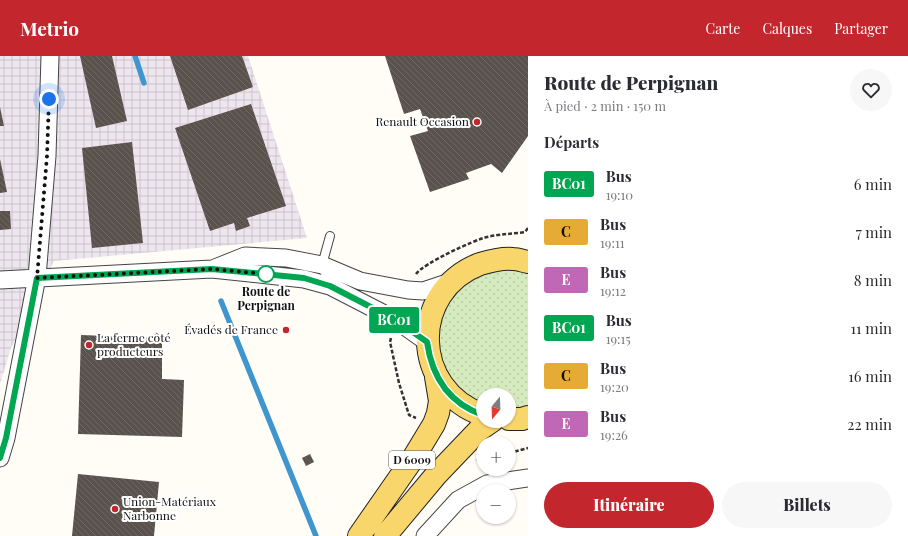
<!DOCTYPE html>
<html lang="fr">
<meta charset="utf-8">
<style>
body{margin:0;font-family:"Playfair Display",serif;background:#f7f7f7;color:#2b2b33;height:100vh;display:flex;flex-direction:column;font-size:15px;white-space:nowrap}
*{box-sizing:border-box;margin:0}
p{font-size:13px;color:#7c7c81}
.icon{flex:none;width:22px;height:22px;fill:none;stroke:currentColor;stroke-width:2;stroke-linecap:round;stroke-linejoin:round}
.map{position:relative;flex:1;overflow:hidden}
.sheet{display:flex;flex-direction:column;background:#fff;width:380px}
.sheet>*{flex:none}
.badge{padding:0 8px;border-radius:3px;font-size:14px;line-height:26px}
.needle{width:26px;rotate:199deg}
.tools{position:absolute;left:476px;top:332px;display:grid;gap:8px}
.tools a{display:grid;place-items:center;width:40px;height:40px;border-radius:50%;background:#fff;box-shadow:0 1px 3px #0004;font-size:20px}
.you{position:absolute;width:20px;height:20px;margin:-10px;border:3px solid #fff;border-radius:50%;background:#1a73e8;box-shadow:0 0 0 6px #1a73e833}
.map>.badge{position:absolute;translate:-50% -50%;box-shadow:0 0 0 2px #fff}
h2{padding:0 16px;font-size:15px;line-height:36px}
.round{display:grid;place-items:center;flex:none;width:42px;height:42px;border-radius:21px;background:#f7f7f7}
.summary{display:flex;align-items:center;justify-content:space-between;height:68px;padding:0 16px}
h1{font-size:19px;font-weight:800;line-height:30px}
.primary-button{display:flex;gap:8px;margin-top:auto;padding:8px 16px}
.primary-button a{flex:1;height:46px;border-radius:24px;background:#c4262e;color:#fff;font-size:16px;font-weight:800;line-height:46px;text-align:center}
.primary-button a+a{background:#f7f7f7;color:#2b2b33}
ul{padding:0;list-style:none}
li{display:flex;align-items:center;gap:12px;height:48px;padding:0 16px}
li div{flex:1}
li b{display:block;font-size:15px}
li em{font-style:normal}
li .badge{min-width:44px;font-weight:700;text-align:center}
header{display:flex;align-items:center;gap:24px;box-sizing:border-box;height:56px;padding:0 20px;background:#c4262e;color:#fff}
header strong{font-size:19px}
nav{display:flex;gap:22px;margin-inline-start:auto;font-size:14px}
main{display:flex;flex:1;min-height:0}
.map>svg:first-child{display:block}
.industrial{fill:url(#industrial-grid)}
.grass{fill:url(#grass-dots)}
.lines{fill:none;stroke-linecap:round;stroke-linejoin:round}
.stream{stroke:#3f96cf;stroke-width:5.5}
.building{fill:url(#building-back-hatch)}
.service-casing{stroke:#444;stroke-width:10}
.minor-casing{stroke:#444;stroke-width:19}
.primary-casing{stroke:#222;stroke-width:24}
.path{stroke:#333;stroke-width:2.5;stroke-dasharray:4 2;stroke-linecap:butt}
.service{stroke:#fff;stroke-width:8}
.minor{stroke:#fff;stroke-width:17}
.primary{stroke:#f9d66b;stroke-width:22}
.line-casing{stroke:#fff;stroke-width:9}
.line{stroke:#00a651;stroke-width:6}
.walk{stroke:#111;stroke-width:4;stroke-dasharray:0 7.2}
.poi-dot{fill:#c4262e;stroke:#fff;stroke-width:1.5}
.stop-dot{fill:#fff;stroke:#00a651;stroke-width:2}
.labels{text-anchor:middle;stroke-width:4;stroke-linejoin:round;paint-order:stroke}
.shield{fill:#fff;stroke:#585858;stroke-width:1}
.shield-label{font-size:11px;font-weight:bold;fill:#111}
.poi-label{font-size:12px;fill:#111;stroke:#fff;text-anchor:end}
.stop-label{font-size:12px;font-weight:bold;fill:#111;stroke:#fff}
</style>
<header>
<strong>Metrio</strong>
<nav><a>Carte</a><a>Calques</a><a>Partager</a></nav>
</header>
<main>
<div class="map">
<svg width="528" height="480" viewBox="0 0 528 480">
<defs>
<pattern id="industrial-grid" width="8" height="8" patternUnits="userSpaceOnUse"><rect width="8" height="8" fill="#eee6ef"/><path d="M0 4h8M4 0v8" fill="none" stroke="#cbc4cc"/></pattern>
<pattern id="grass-dots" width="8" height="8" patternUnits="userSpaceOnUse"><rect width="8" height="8" fill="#d5ebbd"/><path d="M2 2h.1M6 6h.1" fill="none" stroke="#b6c8a1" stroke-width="1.8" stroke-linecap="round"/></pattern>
<pattern id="building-back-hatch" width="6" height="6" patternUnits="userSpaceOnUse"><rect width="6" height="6" fill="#5a524d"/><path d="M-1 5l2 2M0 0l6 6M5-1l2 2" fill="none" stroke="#6d6662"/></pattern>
</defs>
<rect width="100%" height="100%" fill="#fffdf5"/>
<path class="industrial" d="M0,0h248l59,182 -253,23 -43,87 -11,36z"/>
<path class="grass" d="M512,213l16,3v135l-19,2v-14h-26v8l-21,-9 -18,-24 -7,-29 4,-27 16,-25 32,-18z"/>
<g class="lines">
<path class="stream" d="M135,0l9,27
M221,245l95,235"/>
</g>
<path class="building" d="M80,0h32l15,65 -31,7z
M170,0h72l11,31 -65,23z
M385,0h143v80l-26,37 -11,-9 -25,9 3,6 -39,13 -20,-56 18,-5 -8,-22 -16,5z
M251,48l35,102 -39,12 3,8 -14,5 -2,-8 -24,8 -35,-103z
M0,51l4,19h-4z
M132,86l11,101 -51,5 -10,-100z
M0,103l7,33 -7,1z
M0,155h10l1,18 -11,1z
M81,279l81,3v41l22,1 -2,57 -104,-3z
M310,398l4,8 -8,4 -4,-8z
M78,418l81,8 -5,54h-82z"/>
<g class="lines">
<g class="service-casing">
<path id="service" d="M330,230l-8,-21 8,-29"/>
</g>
<g class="minor-casing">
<path id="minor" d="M215,212l30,-12 41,2 36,7 38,16 48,9 15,1 27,-9
M0,224l212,-11 92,10 26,7 66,34 31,22
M0,402l6,-20 31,-161 10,-121 3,-100
M425,480l33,-36 29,-16 41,-6"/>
</g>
<g class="primary-casing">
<path id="primary" d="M483,359c-72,-25 -74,-124 -3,-151 10,-3 22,-6 33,-5 5,0 10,2 15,3
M509,363h13l6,-2
M359,480l55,-79 20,-33 4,-11 2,-12 -4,-24
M385,480l51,-61 43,-45 13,-9"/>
</g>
<path class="path" d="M416,218c8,-11 58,-34 71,-37 13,-3 25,-3 38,-5l3,-4
M391,282l-1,4 9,41 10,32 7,3
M509,397l19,-5
M477,403l6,7"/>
<use href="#service" class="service"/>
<use href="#minor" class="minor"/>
<use href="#primary" class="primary"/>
</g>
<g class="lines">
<g class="line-casing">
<path id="line" d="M0,402l6,-20 31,-160 175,-9 92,9 26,8 66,34 31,22c5,35 21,61 56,73"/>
</g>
<use href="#line" class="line"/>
<path class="walk" d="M49,43l-2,57 -10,122 175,-9 54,5"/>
</g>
<g class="poi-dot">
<circle cx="477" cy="66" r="4"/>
<circle cx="286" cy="274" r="4"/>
<circle cx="89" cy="289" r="4"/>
<circle cx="115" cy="453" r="4"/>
</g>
<circle class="stop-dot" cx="266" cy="218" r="8"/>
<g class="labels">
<rect class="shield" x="389" y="395" width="46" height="18" rx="3"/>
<g class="shield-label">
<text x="412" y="408">D 6009</text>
</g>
<g class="poi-label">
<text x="469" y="70">Renault Occasion</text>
<text x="278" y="278">Évadés de France</text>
<text x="97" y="286" text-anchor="start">La ferme côté<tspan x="97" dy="14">producteurs</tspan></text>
<text x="123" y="450" text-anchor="start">Union-Matériaux<tspan x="123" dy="14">Narbonne</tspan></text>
</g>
<g class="stop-label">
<text x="266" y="240">Route de<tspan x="266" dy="14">Perpignan</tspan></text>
</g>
</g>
</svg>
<div class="tools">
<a><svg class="needle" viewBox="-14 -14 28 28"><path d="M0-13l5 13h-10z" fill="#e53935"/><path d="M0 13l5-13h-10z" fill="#7c7c81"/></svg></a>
<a>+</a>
<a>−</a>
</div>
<div class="you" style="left:49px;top:43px"></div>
<b class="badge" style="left:394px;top:264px;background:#00a651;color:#fff">BC01</b>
</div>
<section class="sheet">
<div class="summary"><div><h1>Route de Perpignan</h1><p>À pied · 2 min · 150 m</p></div><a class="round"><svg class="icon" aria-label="heart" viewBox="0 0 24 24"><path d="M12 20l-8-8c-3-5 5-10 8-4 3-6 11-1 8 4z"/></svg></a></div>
<h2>Départs</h2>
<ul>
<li><span class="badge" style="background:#00a651;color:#fff">BC01</span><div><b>Bus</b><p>19:10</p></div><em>6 min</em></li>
<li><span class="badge" style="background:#e5ab34;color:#111">C</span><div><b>Bus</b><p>19:11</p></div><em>7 min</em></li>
<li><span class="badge" style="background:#c068b5;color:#fff">E</span><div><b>Bus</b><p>19:12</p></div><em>8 min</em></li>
<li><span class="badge" style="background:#00a651;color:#fff">BC01</span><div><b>Bus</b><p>19:15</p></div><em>11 min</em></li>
<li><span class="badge" style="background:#e5ab34;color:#111">C</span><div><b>Bus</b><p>19:20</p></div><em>16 min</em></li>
<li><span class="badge" style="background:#c068b5;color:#fff">E</span><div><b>Bus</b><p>19:26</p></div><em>22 min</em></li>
</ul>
<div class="primary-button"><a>Itinéraire</a><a>Billets</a></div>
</section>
</main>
